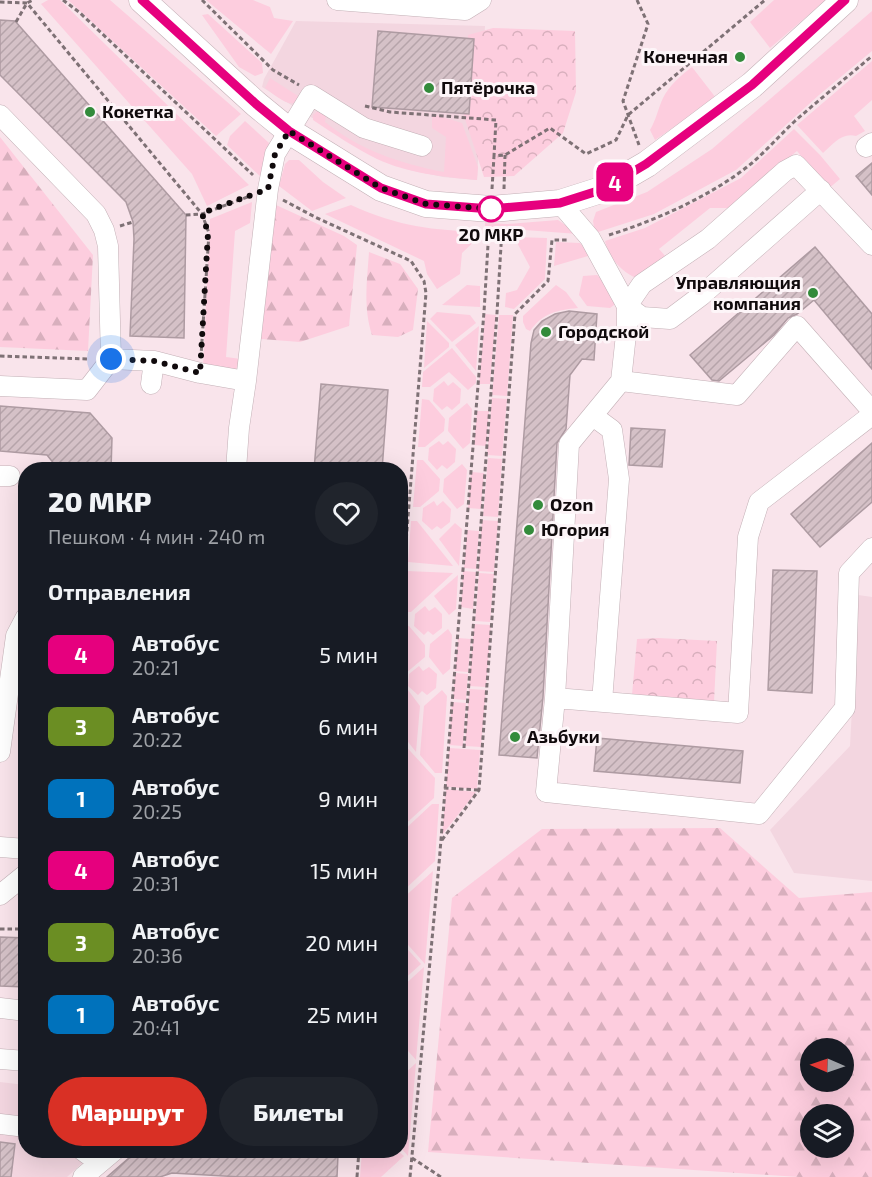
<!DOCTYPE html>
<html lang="ru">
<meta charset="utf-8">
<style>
body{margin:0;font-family:"Exo 2",sans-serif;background:#20242c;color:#f1f3f6;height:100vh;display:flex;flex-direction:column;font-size:22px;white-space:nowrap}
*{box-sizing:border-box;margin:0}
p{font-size:20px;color:#9ea1a6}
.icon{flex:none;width:33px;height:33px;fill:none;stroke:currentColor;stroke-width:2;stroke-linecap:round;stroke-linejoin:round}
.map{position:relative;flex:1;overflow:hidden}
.sheet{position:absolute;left:18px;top:462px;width:390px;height:696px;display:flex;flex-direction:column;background:#171b24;border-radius:24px;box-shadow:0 6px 24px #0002}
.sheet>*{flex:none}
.badge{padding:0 12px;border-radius:9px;font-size:21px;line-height:39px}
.needle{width:39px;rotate:272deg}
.fabs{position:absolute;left:800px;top:1038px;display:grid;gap:12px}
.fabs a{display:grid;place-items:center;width:54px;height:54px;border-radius:50%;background:#171b24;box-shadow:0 6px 24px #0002;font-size:30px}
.you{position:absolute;width:30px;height:30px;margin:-15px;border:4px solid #fff;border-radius:50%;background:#1a73e8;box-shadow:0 0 0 9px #1a73e833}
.map>.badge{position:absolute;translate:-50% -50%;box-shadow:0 0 0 3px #fff}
h2{padding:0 30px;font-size:22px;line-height:54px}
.round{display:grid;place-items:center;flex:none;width:63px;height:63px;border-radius:32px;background:#20242c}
.summary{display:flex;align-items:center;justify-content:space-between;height:102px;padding:0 30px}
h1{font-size:28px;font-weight:800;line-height:45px}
.button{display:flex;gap:12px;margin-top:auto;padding:12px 30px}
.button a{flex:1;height:69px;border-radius:36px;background:#d93025;color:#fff;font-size:24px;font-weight:800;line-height:69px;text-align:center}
.button a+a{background:#20242c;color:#f1f3f6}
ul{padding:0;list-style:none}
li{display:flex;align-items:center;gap:18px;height:72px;padding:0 30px}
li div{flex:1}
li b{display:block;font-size:22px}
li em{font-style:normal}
li .badge{min-width:66px;font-weight:700;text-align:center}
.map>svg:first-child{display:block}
.built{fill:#f3d6e0}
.green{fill:#fdcdde}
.forest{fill:url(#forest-firs);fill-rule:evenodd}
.park{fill:url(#park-crowns)}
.building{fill:url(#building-hatch);stroke:#ae9ba2;stroke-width:1.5}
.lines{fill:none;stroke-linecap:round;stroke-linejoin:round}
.minor-casing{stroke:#c3b0b6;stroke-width:21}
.major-casing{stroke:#c3b0b6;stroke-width:27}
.path{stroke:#7e7175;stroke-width:3;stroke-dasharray:4.5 3;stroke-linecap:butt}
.minor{stroke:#fff;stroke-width:20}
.major{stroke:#fff;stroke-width:26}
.line-casing{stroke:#fff;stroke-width:14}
.line{stroke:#e6007e;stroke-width:9}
.walk{stroke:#100a0c;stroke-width:6;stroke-dasharray:0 10.8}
.poi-dot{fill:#338b3b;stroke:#fdf5f8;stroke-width:2}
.stop-dot{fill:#fff;stroke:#e6007e;stroke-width:3}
.labels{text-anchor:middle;stroke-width:6;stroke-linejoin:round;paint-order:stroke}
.poi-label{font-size:18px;font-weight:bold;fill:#100a0c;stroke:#fdf5f8;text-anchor:start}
.stop-label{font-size:18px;font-weight:bold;fill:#100a0c;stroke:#fdf5f8}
</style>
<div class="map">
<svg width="872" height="1177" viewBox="0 0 872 1177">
<defs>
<pattern id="forest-firs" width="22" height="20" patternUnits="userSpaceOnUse" patternTransform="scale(1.5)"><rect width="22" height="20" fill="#fdcdde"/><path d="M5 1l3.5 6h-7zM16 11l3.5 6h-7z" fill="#d8afbd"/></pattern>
<pattern id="park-crowns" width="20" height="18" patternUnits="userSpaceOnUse" patternTransform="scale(1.5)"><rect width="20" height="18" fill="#fdcdde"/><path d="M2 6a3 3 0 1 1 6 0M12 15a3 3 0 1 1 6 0" fill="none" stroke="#d8afbd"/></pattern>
<pattern id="building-hatch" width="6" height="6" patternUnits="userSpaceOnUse" patternTransform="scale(1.5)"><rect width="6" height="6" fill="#d5c1c7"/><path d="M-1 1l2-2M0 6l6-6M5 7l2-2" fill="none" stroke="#b6a4aa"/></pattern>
</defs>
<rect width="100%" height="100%" fill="#f9e4eb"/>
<path class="built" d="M296,21l189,5 -8,154 -34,-3 -33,-7 -31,-11 -117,-72 2,-8z
M858,595l14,2v284l-78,-8 -24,-43 80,-84z
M0,1082l25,3 1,65 69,1 -28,26h-67z"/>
<path class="green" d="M48,0h12l189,185 -42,21 -15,-32 -151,-170z
M68,0h42l131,114 -25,22z
M206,0h47l17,7 4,11 19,3 -22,33z
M774,0h52l-56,48 -20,-26z
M872,11v40l-53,44 -83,75 -82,44 -59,19 -2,-12 3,-9 51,-20 65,-43z
M208,14l54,49 1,10 -8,3 -16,-9 -37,-52z
M872,61v39l-18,16 11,15 -9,5c-14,-4 -23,8 -33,17l-26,-28z
M692,67l24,31 -61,42 -5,-10c6,-10 8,-21 13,-32 6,-12 18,-23 29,-31z
M270,78l28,18c-3,18 -24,-2 -33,-8z
M319,110l7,5 -1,7c34,28 77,42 119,50l2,-35 -14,-9v-14l30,9 16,44 -1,13c-33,-3 -70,-7 -100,-21 -22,-11 -43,-25 -64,-39v-5z
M245,121l24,22 -6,36 -36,-34 3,-9z
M794,129l26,26 20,24 -12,10 -31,-38 -29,24 -33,33h-25l-51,41 8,9 -30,20c-15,-5 -28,-20 -32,-37l40,-13 96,-50z
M289,160h10l24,22 23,16 -34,13 -33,-25 6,-22z
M252,202l-2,21 -15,8 -9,126 15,2 -1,6 -9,8 -28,-5 7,-149z
M351,205c49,22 80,25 133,27l-22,21 -2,21 -23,15 -10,-15 -3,-13 -99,-47z
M558,220l20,14 -93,-7v-4l23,1z
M514,237l33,1 -2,41 -31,30 -9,-2 1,-14 11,-3 13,-23z
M556,242l24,1 9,11 -1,2 -34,10z
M597,275l17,16v14l-4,3 -23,-2 -8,-11 4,-19z
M467,285l13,1v21l-38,-2z
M556,285l10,7 12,16c-21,2 -35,5 -48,23l-4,-2 -3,-7v-6z
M437,312l33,3 6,8 -24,19 -22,-23z
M485,314l11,1 -6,69h-11z
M499,315h14l-6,81 -15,-1z
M427,321l22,22v4l-25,21z
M479,326l-3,45 -21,-26z
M452,348l24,29v6l-8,7 -19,-18 -19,15h-8l1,-15z
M444,381l4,5 5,-4 8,7 -1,14 -8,7 -5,-4 -5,4 -9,-9 1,-12z
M492,398l15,1 -5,57 -15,-1z
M422,399l7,1 16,19 -1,12 -19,16h-7z
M467,403l5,6 -2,34 -7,6 -15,-18 1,-13z
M477,411h12l-3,35 -12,-1z
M439,441l4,4 5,-4 8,8 -1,13 -8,7 -5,-4 -5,5 -9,-10 1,-12z
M488,458l14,1 -4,58 -15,-1z
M417,460h6l17,19 -1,12 -19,16h-7z
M462,464l5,6 -3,34 -7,5 -14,-17 1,-13z
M471,472l13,1 -3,36 -13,-1z
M434,501l3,5 6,-5 8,8 -1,13 -9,7 -4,-3 -5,4 -10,-9 1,-13z
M482,520l16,1 -4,51 -16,-1z
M411,521h6l36,45 -45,-4z
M455,523l7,6 -3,37 -20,-27z
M467,530l12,1 -3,38 -12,-1z
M407,571l46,2 -42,39h-7z
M463,571l13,1 -3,37 -12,-2z
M479,573l15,1 -4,48 -15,-1z
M458,575l-2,34 -7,6 -15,-19z
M425,606l4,5 6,-4 7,7v14l-9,7 -5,-4 -4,4 -10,-9 1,-12z
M474,624l17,1 -5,62 -17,-1z
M402,625l7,1 16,19v12l-19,16 -5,-1z
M448,629l4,6 -2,34 -7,6 -14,-18 1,-13z
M458,638l13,1 -3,33 -13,-1z
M419,666l4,5 6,-4 8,7 -1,14 -9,7 -5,-4 -4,4 -10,-9 1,-12z
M455,673l13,1 -2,26 -13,-1z
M401,686h4l15,20 -4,46 -15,-19z
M469,689l17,1 -5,57 -16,-1z
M442,690l5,6 -5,77h-7l-15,-18 4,-49z
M452,702l14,1 -3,43 -14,-1z
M400,740l35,38 -1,20 -33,30z
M449,748l31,2 -3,39 -31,-2z
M446,789l30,3 -34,43z
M432,804h7l-4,57 -34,32v-60z
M433,871l-8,93 -24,-27v-37z
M400,941l21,23 -20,18h-1z
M424,967l-8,93 -15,-17v-55z
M416,1063l-8,93 -7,-8v-71z
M362,1151h36l6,5 -23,21h-21z"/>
<path class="forest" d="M0,137l93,118 -5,96 -88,-4z
M276,205l68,31 13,9 -8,81 -49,16 -39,-3z
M369,252l31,12 18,25 -5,41 -15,7 -26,-2c-9,-28 -5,-54 -3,-83z
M720,828l79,70 73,-6v285h-73l-371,-25 24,-254 90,-69zM843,1048v34h-33v-34zM843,1114v34h-33v-34z"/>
<path class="park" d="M493,28l82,3 1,61 -13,41 -49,43 -30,1 -20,-61 4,-81z
M658,638l59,3 -3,61 -82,-7 5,-56z"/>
<path class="building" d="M0,20l15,1 171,194 -2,123 -54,-2 4,-97 -1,-17 -7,-20 -126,-127z
M378,31l96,8 -5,75 -97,-7z
M872,163v32l-16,-19z
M815,247l57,67v55l-58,-69 -17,14 -9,4 -14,17 -55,46 -7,-1 -22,-25z
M569,311l28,3 -3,46 -12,-1 -12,16 -4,54 -9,14 -14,254 -6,61 -38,-3 32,-412 3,-13 8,-9 13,-7z
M321,384l67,6 -6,80h-68z
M0,406l90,7 22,25 -1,32h-52l-12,-15 -47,-4z
M631,428l34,2 -3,37 -33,-2z
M872,443v59l-52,45 -29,-33z
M773,570l44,1 -5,122 -44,-3z
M597,738l146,13 -3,32 -146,-12z
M0,937l26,1v49l-26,-1z
M0,1142l15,2 -4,33h-11z
M154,1150h114l70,5 -1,22h-96l-69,-4 -12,4h-53l22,-19z"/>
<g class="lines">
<g class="minor-casing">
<path id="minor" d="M337,0l128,10 16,-10
M0,115l96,99 8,16 4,16 3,113 43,2 46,12 46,8
M866,147l6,-4
M821,190l-119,105 -32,24 -28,-2 -15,-11 15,-22 66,-45 77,-68 11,-6 76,80
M560,203l30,35 37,68v19l-6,56 -52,63 -14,254 -9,94 213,22 86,-106 4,-135 23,-25
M621,381l116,14 60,-69 75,85
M151,384l3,-23
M0,386l87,4 24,-31
M593,416l19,14 7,49 -17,223
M236,470l3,-42 7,-47 22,-192 7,-35 36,-59 53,33 58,18
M0,476h10
M555,698l183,15 10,-176 11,-35 113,-87
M0,752l16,-116 10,-19
M0,847l26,2
M0,895l26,-21
M0,1008l26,3
M0,1059l26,2
M0,1124l26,3
M82,1150l16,12
M83,1177l32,-27"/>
</g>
<g class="major-casing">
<path id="major" d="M142,0l114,104 33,27 92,57 45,16 65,5 69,-6 44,-14 43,-25 105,-79 93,-85"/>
</g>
<path class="path" d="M63,0l16,12 174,163
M202,0l71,70 26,15
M637,0l11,24 -25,77 16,44
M0,2l27,1 175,211 7,19 -8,123
M16,22l11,-19 6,-3
M365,106l25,6 106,8 -2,36 11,-1 45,-27 36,26 30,-14 12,-25 137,-115
M492,189l2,-33
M504,189l1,-34
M283,200l32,17 96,44 13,20 2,12 -26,324
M186,215l16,-1 48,-18
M120,226l13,-4
M609,235c48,-15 104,-40 143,-72 15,-13 28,-28 43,-42 25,-22 51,-43 77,-65
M0,356l89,3
M464,748l33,-435 5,-84
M444,788l34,2
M442,840l37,-50 36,-476 33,-33 4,-41h15
M0,929h26
M412,1158l29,19
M357,1177l2,-27
M410,1177l29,-313 45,-552 5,-84"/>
<use href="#minor" class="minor"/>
<use href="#major" class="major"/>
</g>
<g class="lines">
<g class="line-casing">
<path id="line" d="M142,0l114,104 33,27 92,57 45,16 65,5 69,-6 44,-14 42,-25 106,-79 93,-85"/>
</g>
<use href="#line" class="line"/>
<path class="walk" d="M111,359l43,2 46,12 8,-140 -6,-20 66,-24 7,-35 14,-23 92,57 45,16 65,5"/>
</g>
<g class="poi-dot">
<circle cx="740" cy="57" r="6"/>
<circle cx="429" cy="88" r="6"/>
<circle cx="90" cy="112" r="6"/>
<circle cx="813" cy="293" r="6"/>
<circle cx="546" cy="332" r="6"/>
<circle cx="538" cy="505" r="6"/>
<circle cx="529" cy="530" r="6"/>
<circle cx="515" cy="737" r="6"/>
</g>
<circle class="stop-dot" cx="491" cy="209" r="12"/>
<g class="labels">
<g class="poi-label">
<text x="728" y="63" text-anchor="end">Конечная</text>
<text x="441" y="94">Пятёрочка</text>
<text x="102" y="118">Кокетка</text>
<text x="801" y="289" text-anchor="end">Управляющия<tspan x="801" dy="21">компания</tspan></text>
<text x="558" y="338">Городской</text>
<text x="550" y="511">Ozon</text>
<text x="541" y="536">Югория</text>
<text x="527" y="743">Азьбуки</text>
</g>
<g class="stop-label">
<text x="491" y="241">20 МКР</text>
</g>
</g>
</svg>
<div class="fabs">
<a><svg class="needle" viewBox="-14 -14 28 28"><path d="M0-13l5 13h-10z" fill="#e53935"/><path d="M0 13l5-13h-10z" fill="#9ea1a6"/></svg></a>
<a><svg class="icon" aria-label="layers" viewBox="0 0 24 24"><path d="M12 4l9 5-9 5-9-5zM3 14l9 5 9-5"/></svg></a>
</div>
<div class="you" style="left:111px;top:359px"></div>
<b class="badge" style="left:615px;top:182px;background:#e6007e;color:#fff">4</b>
<section class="sheet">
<div class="summary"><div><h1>20 МКР</h1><p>Пешком · 4 мин · 240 m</p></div><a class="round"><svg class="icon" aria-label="heart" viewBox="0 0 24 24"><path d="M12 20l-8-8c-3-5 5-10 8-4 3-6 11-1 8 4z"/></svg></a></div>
<h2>Отправления</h2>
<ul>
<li><span class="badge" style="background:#e6007e;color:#fff">4</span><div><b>Автобус</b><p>20:21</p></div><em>5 мин</em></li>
<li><span class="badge" style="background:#6b8e23;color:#fff">3</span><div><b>Автобус</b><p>20:22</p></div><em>6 мин</em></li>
<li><span class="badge" style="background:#0072bc;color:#fff">1</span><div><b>Автобус</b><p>20:25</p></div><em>9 мин</em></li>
<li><span class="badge" style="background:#e6007e;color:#fff">4</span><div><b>Автобус</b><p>20:31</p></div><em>15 мин</em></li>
<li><span class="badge" style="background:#6b8e23;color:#fff">3</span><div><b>Автобус</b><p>20:36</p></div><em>20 мин</em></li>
<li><span class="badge" style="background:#0072bc;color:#fff">1</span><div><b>Автобус</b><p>20:41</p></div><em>25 мин</em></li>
</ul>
<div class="button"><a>Маршрут</a><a>Билеты</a></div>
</section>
</div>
